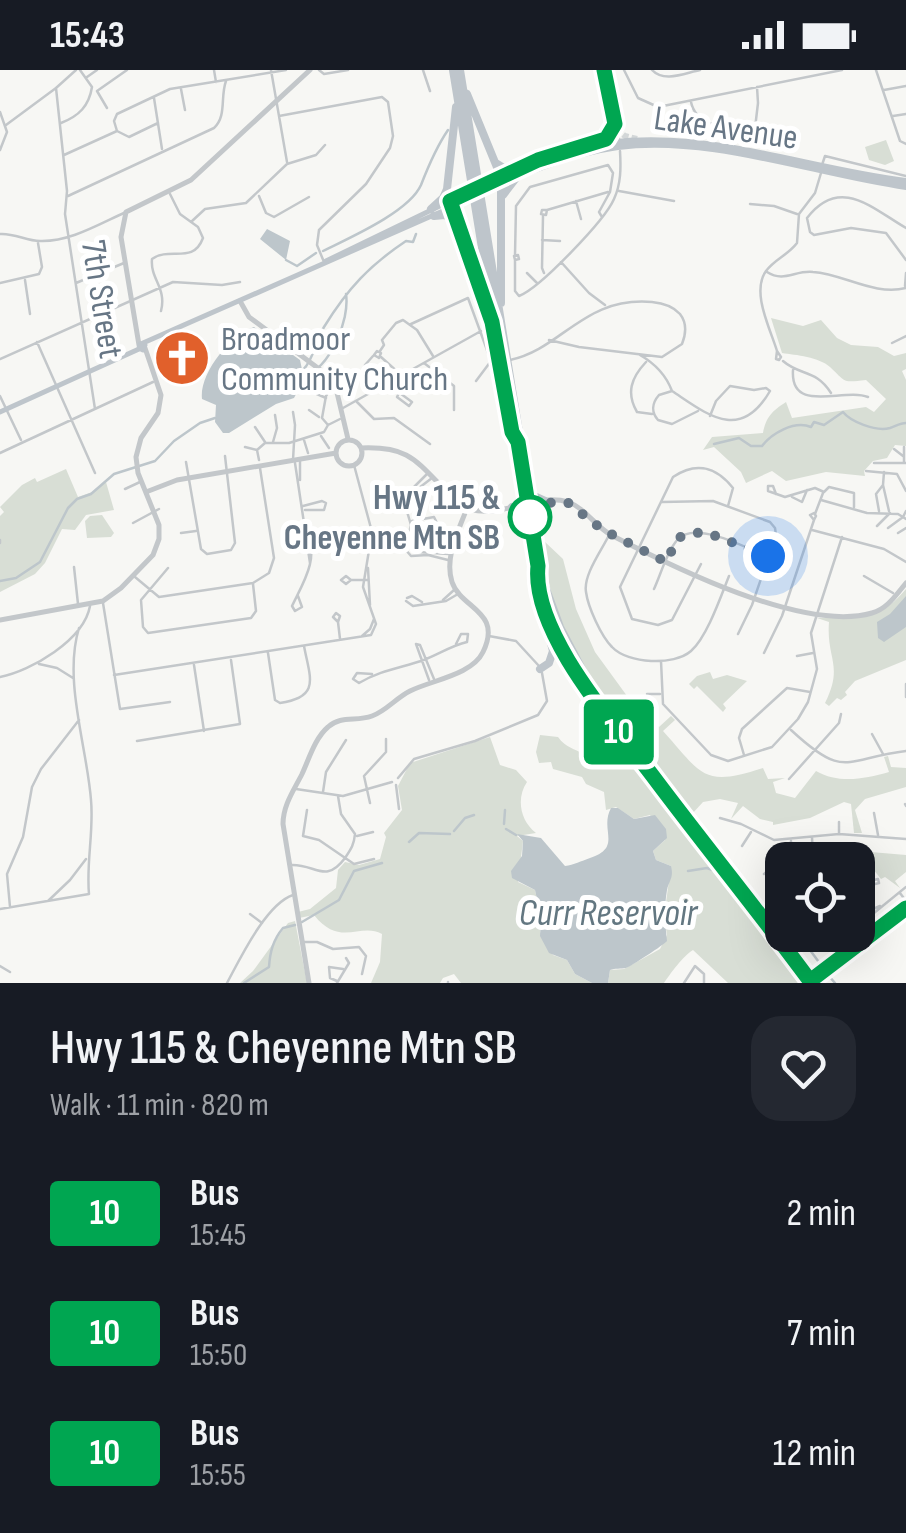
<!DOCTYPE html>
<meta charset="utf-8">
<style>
body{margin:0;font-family:"Sofia Sans Condensed",sans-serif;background:#242831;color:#f1f3f6;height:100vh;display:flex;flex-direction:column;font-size:38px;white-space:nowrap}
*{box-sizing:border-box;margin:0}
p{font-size:32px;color:#9ea1a6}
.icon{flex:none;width:55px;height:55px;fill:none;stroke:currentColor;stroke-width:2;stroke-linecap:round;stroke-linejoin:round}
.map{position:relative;height:913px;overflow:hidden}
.side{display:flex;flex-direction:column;background:#171b24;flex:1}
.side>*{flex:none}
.badge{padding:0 20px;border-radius:8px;font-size:35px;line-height:65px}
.buttons{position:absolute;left:765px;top:772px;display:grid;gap:20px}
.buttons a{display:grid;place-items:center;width:110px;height:110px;border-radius:20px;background:#171b24;box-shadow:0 10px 40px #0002;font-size:50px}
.you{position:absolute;width:50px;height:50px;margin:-25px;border:8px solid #fff;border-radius:50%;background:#1a73e8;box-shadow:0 0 0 15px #1a73e833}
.map>.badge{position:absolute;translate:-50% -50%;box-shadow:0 0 0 5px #fff}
.round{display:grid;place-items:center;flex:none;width:105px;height:105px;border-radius:30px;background:#242831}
.overview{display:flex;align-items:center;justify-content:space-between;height:170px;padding:0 50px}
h1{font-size:48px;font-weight:600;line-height:75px}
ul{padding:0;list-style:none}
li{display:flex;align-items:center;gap:30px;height:120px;padding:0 50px}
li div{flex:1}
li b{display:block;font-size:38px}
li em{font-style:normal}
li .badge{min-width:110px;font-weight:700;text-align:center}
.status{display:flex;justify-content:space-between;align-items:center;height:70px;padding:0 50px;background:#171b24;direction:ltr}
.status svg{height:28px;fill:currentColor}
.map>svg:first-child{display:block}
.green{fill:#d8ded5}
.water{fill:#bdc6cb}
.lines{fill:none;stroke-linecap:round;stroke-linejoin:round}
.stream{stroke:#bdc6cb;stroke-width:2.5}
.primary-tunnel{stroke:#d3d7d8;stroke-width:6;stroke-dasharray:6 3;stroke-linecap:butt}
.minor{stroke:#c3c7ca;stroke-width:2.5}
.tertiary{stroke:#c3c7ca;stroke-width:5}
.secondary{stroke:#bec5cb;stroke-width:5}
.primary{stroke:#bec5cb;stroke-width:6}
.trunk{stroke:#bec5cb;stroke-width:8}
.motorway{stroke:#bec5cb;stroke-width:9}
.line-casing{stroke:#fff;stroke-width:22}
.line{stroke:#00a651;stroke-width:15}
.walk{stroke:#677685;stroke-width:10;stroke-dasharray:0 18}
.stop-dot{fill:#fff;stroke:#00a651;stroke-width:5}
.labels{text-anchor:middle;stroke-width:10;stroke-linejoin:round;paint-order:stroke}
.street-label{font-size:35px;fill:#677685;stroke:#fff}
.poi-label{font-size:35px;fill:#677685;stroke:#fff;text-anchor:start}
.stop-label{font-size:35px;font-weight:bold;fill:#677685;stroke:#fff;text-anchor:end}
.water-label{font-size:38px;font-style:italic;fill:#637781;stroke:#fff}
</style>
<div class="status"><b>15:43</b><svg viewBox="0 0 49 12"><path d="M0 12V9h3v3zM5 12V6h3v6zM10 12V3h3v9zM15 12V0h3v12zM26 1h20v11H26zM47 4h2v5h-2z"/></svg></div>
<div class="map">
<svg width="906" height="913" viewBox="0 0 906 913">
<rect width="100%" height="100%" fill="#f7f7f4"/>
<path class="green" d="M886,70l8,21 -9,4 -16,-5 -4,-13z
M771,248l32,8 18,-6 16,18 14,7 27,2 16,9 12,-3v16l-4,2 4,9v66l-11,-1 -8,13 -14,3 -9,10 1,5 -39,-4 -40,9 -14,-10 -26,12 -5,-11 -27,-25 -11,3 9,-13 51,-4c3,-16 9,-22 23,-31l6,16 74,-11 8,5 12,-13 -20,-19c-24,3 -20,2 -36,-13 -11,-10 -34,-12 -48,-14z
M66,399l12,28 17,-6 11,-9 8,28 -28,5 -11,15 -13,-1 -17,34 -10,11 -35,18v-76l4,-4 -4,-5 22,-22 13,-7 2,4z
M102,445l12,18 -3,4 -24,1 -2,-17 5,-5z
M540,471h4l19,18 13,50 19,43 51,70h8l5,5 12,-11 4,4 -12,11c39,43 39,57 100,37l5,11 17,-1 -12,4 3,11 19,5 21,-27c23,13 48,8 73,1l-5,-15 4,-1 3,11 15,1v19l-41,12 -10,11 7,23h-8l-3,-29 -7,-2 -34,16 -37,7v-3l-13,-3 -17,-13 -12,13 7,-16 -18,-4 -17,3 -11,12c-44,-58 -105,-122 -131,-190 -10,-27 -15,-55 -21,-83z
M906,519v71l-51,21 -10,11 2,3 -6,5 -4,-2 -8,8 -4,-3c19,-38 1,-44 4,-81l-12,-4c43,-2 58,7 89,-29z
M710,602l3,7 14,-4 20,6 -24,23 3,4 -3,4 -26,-26 -3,3 -5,-5 8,-8z
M540,665l18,2c8,11 16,11 27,18 23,13 27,19 53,6l163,213 1,9h-74l-35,-33c-10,6 -23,24 -29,33h-56l2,-13 14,-1 36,-20 7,-14 -3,-18 7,-51 -15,-6 -3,-9 12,-11 -15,-25 -16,4 -18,-12 -10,3 -2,-18 -18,-8 -4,-7 -29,-8 -2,-7 -12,1 -3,-11z
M490,667l10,28 16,5 11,12c-11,16 -7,39 9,51l-19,3 6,5 -5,41 17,8 6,28 -1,14 13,23 14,5 8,14 17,9h-131l-7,-9 -11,4 -3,5h-69l9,-21 2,-28c-22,-12 -42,14 -68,-19l-15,3 -1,-6 12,-3 26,-21 2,-18 7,-8 14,3 21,-6 6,-22 -2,-4 18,-23 -4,-24 12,-23z
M859,781l47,4v17l-11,9 5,7 -15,-11 -4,2 -8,-10 -4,2 -5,-6 -6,2 2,-7 -5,-7z
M295,851l12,62h-67l13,-12 35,-48z"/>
<path class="water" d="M267,159l23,12 -4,19 -26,-21z
M254,257l46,33 4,19 -10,19 -18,6 -47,29h-6l-8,-11 1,-17 -14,-6c-3,-25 28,-64 52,-72z
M906,526v31l-22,15 -6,-4 -1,-16 13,-8z
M611,738h7l16,11 21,-4 11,14 1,9 -14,13 3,9 15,6c3,12 -2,14 -4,24 -3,17 -2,34 0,51 -2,3 -37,26 -41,27 -5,1 -11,0 -16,2l-2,13h-16l-17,-9 -8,-14 -18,-7 -9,-17 1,-18 -6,-28 -23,-12 -1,-7 11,-15 1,-15 -6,-7 24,4 24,28c9,-1 16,-5 25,-8 33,-11 9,-28 21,-50z"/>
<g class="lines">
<path class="stream" d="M323,181c26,-13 86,-39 98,-66 7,-18 16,-39 27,-55
M286,190l11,6 19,-13
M303,300c11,-11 13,-30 21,-43 24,-39 46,-62 82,-86l7,1 3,-8
M304,306c26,-8 46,-56 42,-82
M714,374l25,-6 12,8h11c9,-12 32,-26 49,-19l3,-5 10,3 19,-13c7,9 32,20 47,16 6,-2 10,-5 16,-5
M0,511l16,-3 24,-16 28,-54 9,-9 14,-5 23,-20 41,-13 19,-20 26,-18 15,-5
M504,754l1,-14
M506,759l10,6
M454,761l11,-13 9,-3
M409,772l10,-9 31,1
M688,801l19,-3 8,3 55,71 4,-2
M302,852l37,-22 15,-29 28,-8
M799,865l22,30
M828,905l7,8
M244,913l25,-16c1,-15 4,-27 14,-39l12,-3"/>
<path class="primary-tunnel" d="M616,59l9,7 12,3"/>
<path class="minor" d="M76,0l-20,18 11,103 -2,23 30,195
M214,0l2,12
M271,0l16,92
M319,0l5,4 24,-4
M423,0l7,21
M624,0l14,28 20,9 184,-37
M652,0c12,13 33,3 48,0
M876,0l24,71 6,3
M87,7l10,-7
M181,19l4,21
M884,20l22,-4
M97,21l30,-21
M97,21l10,17
M154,28l8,51
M691,32c6,28 40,24 64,27
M0,42l7,20 -7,18
M279,46l103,-19 6,5 5,34 -3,12 -24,36 -47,46 -2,15 7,17
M893,46l13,-2
M61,53c18,-7 28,-17 31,-36l-12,-17
M6,55l50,-37
M117,61l-3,-10 3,-7 53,-25 116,-19
M753,75l5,-42 -1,-16
M64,85l53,-24 12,6 29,-14
M822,95l3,-9 81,20
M619,121l55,10
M68,126l146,-68c13,-12 6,-31 12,-47
M259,126l7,17 8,4 35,-20
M576,131l5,18
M750,134l24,2 23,8
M542,140h5l-1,5 -5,-1z
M547,140l61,-18
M543,146l-1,52 2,5
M191,152l14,-13 41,-6 41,-39 29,-9 9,-10
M906,158c-33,-19 -66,-53 -99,-10l3,14 4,3 37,-7 35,5 20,27
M0,164c15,-1 26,7 40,7 30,1 59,-17 86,-29
M542,170l18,1
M515,185l1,-49 14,-19 78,-22 5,8 -3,19 -11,20 3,5
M518,185l1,4 -4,1 -1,-4z
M515,190v31l4,5c21,-8 86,-76 95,-97 7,-15 7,-31 6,-48
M561,192l28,31 16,12
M767,202c17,11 28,-2 46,0 31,2 61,24 93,16
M527,203l10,10
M25,210l5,34
M0,213l39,-9 3,-7 -4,-24
M76,213l48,-20
M905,216l1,-13
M161,241c6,-23 -11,-32 -9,-52 18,-13 41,6 51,-21l-5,-11 -18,-13 -10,-20
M411,254l57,-26 23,63 -15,20
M37,272l58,131
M892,273l14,-7
M377,281l4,2 -2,5 -5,-3z
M380,281l4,-6 -2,-5 14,-17 7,-3 14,10 16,26
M777,281l4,6 -2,3 -3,-1 1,-8c-7,-23 -26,-59 -11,-80 9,-12 22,-16 31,-28l2,-29 16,-21 6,-20
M640,285c14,8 26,20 32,36l-13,4c-7,8 -8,17 -1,25l14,4 26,-13
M381,287l20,18
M0,289l173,-77 49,3 18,-3
M510,290c52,-11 74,-64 142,-58 10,1 21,4 28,12 7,9 6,20 2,30l-20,13 -83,-10 -30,-7
M783,291c17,15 33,8 48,32
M646,292c-15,16 -20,31 -9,50l15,2
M424,293l30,23v24
M365,295l8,-9
M793,300c-3,45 51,17 75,27
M389,315l23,17 -3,4 -12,-9 2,-4
M310,321l16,7
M672,321c35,23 68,52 98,0l-4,-3 -12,2 -24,-4 -14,15 -6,15
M0,326l21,44
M357,332l17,17 20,-1 36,26
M343,338l138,-77
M309,340l10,7
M328,355l12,-6
M255,357l10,15
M321,366l8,12
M304,370l4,13
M273,372l4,-14 -2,-13
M245,377l12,3
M894,379l9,7
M0,383l153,-71
M259,390l-2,-10 8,-7h24l35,-11 4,-7 -6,-7 4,-22 6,-9 -13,-14
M293,390l2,-35 -2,-13
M186,392l15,87 6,5 24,-4 4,-7 -10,-87
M904,392v-15
M295,393l15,100
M874,393h32
M866,401l31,3 9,17
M427,404l-24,24 8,27 -6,24 6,7 17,-1 20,5
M300,410v-20
M883,415l6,26
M125,419l15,-7
M776,424l-3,-8h-5v5l17,6 30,-9 9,4 5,-5 25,6v14
M792,427l10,5 5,-12
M821,430l46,13 31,1 8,5
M662,432l51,-1 57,21 5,6 1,7 -24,70 -14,29
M303,436l19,-5 4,2 -2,7h-19
M408,439l3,-15 21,-16
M879,441l-3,-17 7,-9 1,-13
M814,443l2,3 -2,4 -4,-5z
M815,444l8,-21
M133,453l26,-14
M412,455l22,1 3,-3 -3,-6 -22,4
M877,456l13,-13
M888,458l15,-11 3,-6
M812,460l72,19 22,13
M181,463l15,-2
M898,463l8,-5
M609,465c-7,15 -26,40 -23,57 2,15 15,44 26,55 16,17 62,19 79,4 16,-14 30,-55 38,-75
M0,470v3
M409,470l8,12 32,2
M351,471l21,1
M315,476l56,-9
M701,494l-29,56 -14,5 -26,-6 -12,-32 53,-110c24,-16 43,-10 60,11l-5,18
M74,497l4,37
M168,498l-27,32 2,27 5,6 103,-15 5,-7 -3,-27
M368,498l2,37
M864,506l29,17
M135,507l24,20 94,-14 16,-10 5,-15 -14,-90
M351,510l-5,-4 -5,4 5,4 5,-4h17
M654,519c7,-15 13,-38 24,-50 18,-19 71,10 90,18
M298,526l4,11 -7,4 -3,-5c12,-25 27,-47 15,-75
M407,528l5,-2 10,6
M443,530l11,-10
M406,531l7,5 33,-5 12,-7
M103,533l17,106 50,-7
M338,552l2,-6 -4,-3 -3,4 5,5 2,17
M362,566l8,-7 4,-10
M489,566l27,5 23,25
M268,583l7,47 5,3c41,-6 30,-25 24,-57
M764,583l18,-37 32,-96
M797,586l16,-3
M661,591l2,43 48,51 17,6 44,-14 26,-28 10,-17 9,-33 -6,-36 31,-96
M39,594l18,4 16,10
M194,595l10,66
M372,604l-15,-1 -4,6 6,4c20,-12 40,-15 62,-22 17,-6 29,-15 46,-19l1,-8h-7l-5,10
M114,605l257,-40 5,-11 -13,-37 9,-55 -18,-67
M0,607c31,-6 84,-37 90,-71
M429,610l-13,-36 4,1 14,34
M906,614v13
M647,624h13
M791,660c54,50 52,29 115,21
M872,664l11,20
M137,671l103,-17 -9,-64
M744,685l-5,-17 3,-9 45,-41 23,4
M398,708l16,-19 61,-18 63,-26 9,-14 -5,-28
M789,709l50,-56 2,-9
M396,715l3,24
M296,719l47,7 49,-14
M323,722l3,-20 20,-32
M370,733l-6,-27 22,-24v-13
M905,734l1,2
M307,740l-4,26 16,4 35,24 20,-5
M874,743l4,22
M720,748l21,6 33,16 65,-6 67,5
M839,764v-12
M357,766l16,-4
M812,767l1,23
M742,776l9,-14
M290,795c25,-2 35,20 55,-7 6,-9 9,-13 10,-24l-14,-20 -3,-18
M858,798v1
M764,804l25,-20 2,-13
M782,822l-5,4 5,3
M900,823l6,8
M858,825l13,-10 -1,-4 8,-2 1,4 -8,2
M48,831l22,-21 16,-21
M880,836l-7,3 1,4 32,-26
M10,837l-3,-33 16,-37 9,-50 9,-18 38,-49
M0,839l89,-15c-3,-32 5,-62 2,-94 -4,-53 -28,-120 -12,-172
M250,844l12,9
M858,853l8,11
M302,872h15l16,7 26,-2 7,9 -4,18
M0,896l10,6
M337,911l-7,-3 -1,-11 14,2
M448,912v1
M227,913c13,-24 39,-79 66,-88
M337,913l12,-20 -3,-5
M684,913l11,-17 9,8v9"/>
<path class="tertiary" d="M604,0l15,75
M240,231l9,16 85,63 14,59
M139,275l-18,-108 5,-25 65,-32 119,-110
M336 383a13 13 0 1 1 26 0a13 13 0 1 1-26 0Z
M361,378c46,-2 54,11 84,42 8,8 14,15 25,19 32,10 66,-17 98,-7 17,6 27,24 43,33 60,31 193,98 261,78 15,-4 24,-18 34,-30
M146,422l31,-12 159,-27
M0,550l103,-19 18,-13 32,-33 6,-16v-14l-21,-52 -2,-16 5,-19 17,-25 3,-18 -16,-47
M309,913l-26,-159c0,-19 11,-34 19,-50 7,-15 13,-36 26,-47 13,-12 28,-5 44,-11 14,-5 24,-18 38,-25 22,-11 62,-16 73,-39 20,-41 -22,-43 -31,-70 -8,-25 7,-52 15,-74"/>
<path class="secondary" d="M326,191l124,-60
M143,273l309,-136
M140,274l5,1 -2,5 -4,-2z
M0,342l139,-63
M810,911l96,-73"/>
<path class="primary" d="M601,72l8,-6 6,-12
M450,131c39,-18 79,-41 121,-51 114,-30 223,17 335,31
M453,137c53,-25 106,-52 165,-60 93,-12 196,27 288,40"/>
<path class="trunk" d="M453,0l59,362 6,10
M460,0l59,362 24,181 10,38 -4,12 -9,6
M467,24l34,83v126
M456,37l-9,82 41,121
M496,93l11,7 16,-3
M503,125l13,-17
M431,139l12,-11 4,-9
M434,146l11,-1 12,8
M527,416l7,10 11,5
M512,437l16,12
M538,497l22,60 30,57 224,294
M545,536l15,38 25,43 177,231"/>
<path class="motorway" d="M814,908l4,5"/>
</g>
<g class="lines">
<g class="line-casing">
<path id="line" d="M604,0l11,54 -9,15 -68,21 -88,41 42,121 20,110 6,10 20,124c-7,67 79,162 117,213 51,68 105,134 155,202l96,-73"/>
</g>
<use href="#line" class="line"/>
<path class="walk" d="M530,447l-2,-13 39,-2 36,28 63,32 12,-24 10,-4 17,-2 63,24"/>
</g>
<defs>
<g id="church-disc" transform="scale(2.875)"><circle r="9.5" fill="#e1602b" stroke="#fff"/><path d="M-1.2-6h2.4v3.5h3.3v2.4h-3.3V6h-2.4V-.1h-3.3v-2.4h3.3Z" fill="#fff"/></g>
</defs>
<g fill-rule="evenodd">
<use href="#church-disc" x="182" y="288"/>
</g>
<circle class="stop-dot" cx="530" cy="447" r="20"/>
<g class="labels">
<g class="street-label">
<text transform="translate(726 57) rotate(8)" y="12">Lake Avenue</text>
<text transform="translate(103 229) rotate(81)" y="12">7th Street</text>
</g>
<g class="poi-label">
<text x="221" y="280">Broadmoor<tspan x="221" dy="40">Community Church</tspan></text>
</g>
<g class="stop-label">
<text x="500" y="439">Hwy 115 &amp;<tspan x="500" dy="40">Cheyenne Mtn SB</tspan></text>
</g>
<g class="water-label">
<text x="608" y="855">Curr Reservoir</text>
</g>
</g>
</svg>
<div class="buttons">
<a><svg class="icon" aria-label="locate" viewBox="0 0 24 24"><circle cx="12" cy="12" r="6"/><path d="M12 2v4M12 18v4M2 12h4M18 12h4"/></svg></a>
</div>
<div class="you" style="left:768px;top:486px"></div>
<b class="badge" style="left:619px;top:662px;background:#00a651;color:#fff">10</b>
</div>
<section class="side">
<div class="overview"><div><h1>Hwy 115 &amp; Cheyenne Mtn SB</h1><p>Walk · 11 min · 820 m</p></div><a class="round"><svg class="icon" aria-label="heart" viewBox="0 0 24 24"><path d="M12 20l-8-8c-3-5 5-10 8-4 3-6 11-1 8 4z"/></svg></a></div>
<ul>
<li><span class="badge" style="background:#00a651;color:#fff">10</span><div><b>Bus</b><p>15:45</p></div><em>2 min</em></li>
<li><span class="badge" style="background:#00a651;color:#fff">10</span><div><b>Bus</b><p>15:50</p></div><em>7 min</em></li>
<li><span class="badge" style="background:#00a651;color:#fff">10</span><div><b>Bus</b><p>15:55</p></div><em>12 min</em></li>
</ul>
</section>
